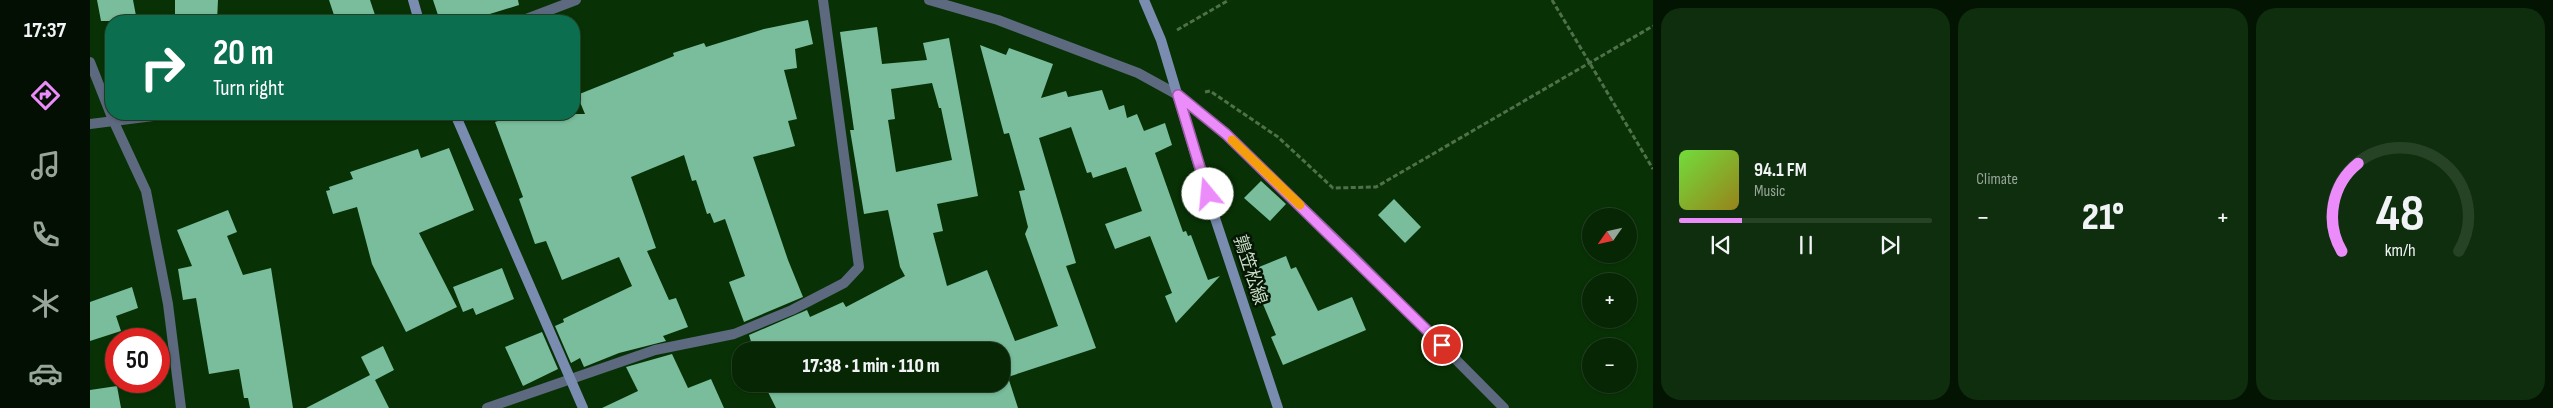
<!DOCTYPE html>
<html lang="en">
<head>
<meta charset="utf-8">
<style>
  body { margin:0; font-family:"Sofia Sans Condensed","Noto Sans JP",sans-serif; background:#0f2e0e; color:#f1f3f6; height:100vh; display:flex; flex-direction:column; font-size:19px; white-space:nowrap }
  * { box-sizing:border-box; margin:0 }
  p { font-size:16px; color:#98a59a }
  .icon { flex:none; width:28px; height:28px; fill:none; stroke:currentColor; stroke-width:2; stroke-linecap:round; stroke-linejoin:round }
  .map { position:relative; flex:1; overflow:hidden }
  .side { display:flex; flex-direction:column; gap:8px; padding:8px; background:#031502; width:900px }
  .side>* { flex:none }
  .banner { position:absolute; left:15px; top:15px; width:475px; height:105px; border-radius:20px; box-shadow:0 1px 4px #0004,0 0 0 1px #274326; background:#0b6e4f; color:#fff; overflow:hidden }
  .needle { width:32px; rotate:236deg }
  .tools { position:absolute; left:1492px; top:208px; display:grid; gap:10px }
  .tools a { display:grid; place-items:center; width:55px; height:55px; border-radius:50%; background:#062604; box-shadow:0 1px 4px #0004,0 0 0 1px #274326; font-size:25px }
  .speed { position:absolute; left:15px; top:328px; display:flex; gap:10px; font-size:25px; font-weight:700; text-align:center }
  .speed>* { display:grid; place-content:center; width:65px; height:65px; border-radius:50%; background:#062604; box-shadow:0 1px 4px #0004,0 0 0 1px #274326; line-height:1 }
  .speed .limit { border:8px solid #d22; background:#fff; color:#111 }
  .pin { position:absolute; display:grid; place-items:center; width:42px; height:42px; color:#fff; margin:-21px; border:2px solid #fff; border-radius:50%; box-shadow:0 1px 5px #0007 }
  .me { position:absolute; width:55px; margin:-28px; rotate:343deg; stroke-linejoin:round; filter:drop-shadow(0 0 4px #0008) }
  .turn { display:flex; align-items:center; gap:18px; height:105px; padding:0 25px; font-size:22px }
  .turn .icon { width:65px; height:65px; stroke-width:2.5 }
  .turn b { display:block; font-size:35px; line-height:42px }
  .big { font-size:38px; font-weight:800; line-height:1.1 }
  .side .widget { flex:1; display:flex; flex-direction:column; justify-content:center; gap:8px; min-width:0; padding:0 18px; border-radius:20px; background:#0f2e0e }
  .side .dial { align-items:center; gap:0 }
  .dial svg { height:130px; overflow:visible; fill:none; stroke:#274326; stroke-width:7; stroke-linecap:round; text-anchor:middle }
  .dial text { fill:#f1f3f6; stroke:none }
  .song { display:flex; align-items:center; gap:15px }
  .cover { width:60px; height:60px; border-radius:8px; background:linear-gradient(135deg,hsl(100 70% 55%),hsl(50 70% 35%)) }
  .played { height:5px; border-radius:2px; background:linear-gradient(90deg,#ec8cfb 25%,#274326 25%) }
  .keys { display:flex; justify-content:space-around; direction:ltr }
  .heat { display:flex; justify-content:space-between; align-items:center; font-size:28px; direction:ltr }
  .side .tiles { flex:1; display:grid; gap:8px; grid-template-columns:repeat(3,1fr) }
  .trip { position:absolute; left:642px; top:342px; width:278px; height:50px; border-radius:20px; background:#062604; box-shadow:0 1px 4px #0004,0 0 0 1px #274326; font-weight:800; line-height:50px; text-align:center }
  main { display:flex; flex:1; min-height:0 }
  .dock { display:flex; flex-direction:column; width:90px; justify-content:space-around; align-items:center; background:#020f02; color:#98a59a }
  .dock .icon { width:35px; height:35px }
  .dock .active { color:#ec8cfb }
  .dock b { font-size:22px; color:#f1f3f6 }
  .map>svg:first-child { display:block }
  .building { fill:#79bd9c; fill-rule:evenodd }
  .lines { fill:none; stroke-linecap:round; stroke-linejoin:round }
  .path { stroke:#4e704b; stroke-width:3; stroke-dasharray:5 2.5; stroke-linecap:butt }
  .street { stroke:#5d697f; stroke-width:10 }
  .secondary { stroke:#7a8db1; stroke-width:10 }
  .route-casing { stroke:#995ba3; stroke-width:12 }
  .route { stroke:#ec8cfb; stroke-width:9 }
  .slow { stroke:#f59e0b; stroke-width:9 }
  .labels { text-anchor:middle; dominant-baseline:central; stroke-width:5; stroke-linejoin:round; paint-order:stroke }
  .street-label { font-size:18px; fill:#c6dcc3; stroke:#061605 }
</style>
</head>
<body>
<main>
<nav class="dock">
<b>17:37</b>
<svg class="icon active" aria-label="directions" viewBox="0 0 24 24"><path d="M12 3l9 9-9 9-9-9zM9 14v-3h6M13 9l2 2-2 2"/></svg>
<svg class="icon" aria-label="music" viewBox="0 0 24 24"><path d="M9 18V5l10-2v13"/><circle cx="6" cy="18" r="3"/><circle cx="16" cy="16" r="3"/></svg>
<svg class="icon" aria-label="phone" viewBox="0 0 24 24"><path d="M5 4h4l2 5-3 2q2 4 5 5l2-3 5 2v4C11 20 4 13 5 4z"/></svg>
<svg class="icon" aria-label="climate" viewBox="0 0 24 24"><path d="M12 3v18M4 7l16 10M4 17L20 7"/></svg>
<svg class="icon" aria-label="car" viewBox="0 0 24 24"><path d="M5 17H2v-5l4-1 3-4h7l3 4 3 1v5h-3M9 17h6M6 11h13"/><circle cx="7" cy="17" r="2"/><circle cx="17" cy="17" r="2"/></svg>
</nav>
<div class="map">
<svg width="1563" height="408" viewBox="0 0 1563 408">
  <rect width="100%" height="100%" fill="#083205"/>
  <!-- building -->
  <path class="building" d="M 7,0 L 43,0 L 47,21 L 11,21 Z
    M 85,0 L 128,0 L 127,21 L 85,21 Z
    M 239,0 L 280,0 L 287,21 L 246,21 Z
    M 343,0 L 428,0 L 429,5 L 377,21 L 350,21 Z
    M 718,20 L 723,44 L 705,49 L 707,68 L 694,70 L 707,119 L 698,121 L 705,146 L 663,157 L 698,260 L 713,297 L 654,322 L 639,282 L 655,276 L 635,219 L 624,223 L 620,213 L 617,214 L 608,186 L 606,180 L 602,181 L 594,155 L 541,177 L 566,248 L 557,251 L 579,300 L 586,298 L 598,327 L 573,336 L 576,341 L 529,353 L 494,367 L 490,358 L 481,363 L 465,326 L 474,322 L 473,319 L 542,286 L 529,257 L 472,280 L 456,241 L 445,244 L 429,199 L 433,197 L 405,122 L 428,114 L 495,114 L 487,95 L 584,56 L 583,53 L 614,43 L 616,47 L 674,29 Z
    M 787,27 L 792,64 L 837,60 L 833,43 L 859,38 L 888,196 L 847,204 L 853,231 L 843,233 L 857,286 L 897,270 L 925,341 L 968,326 L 935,234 L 938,227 L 929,191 L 935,190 L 919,133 L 914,134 L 890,45 L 916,55 L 919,48 L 963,64 L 951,98 L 976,91 L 978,97 L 1012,90 L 1019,110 L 1034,105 L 1037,118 L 1047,114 L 1054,131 L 1075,123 L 1082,145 L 1065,153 L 1093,232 L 1096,231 L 1098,236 L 1101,235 L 1118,280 L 1130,276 L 1086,323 L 1075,296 L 1082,293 L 1060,236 L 1025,249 L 1015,224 L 1052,211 L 1036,167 L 1003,178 L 1001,172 L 997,173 L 981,127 L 949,138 L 986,263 L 976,266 L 1006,348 L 918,377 L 928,408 L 686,408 L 674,384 L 911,384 L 911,351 L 665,351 L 662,345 L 659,335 L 717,310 L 720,317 L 753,302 L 756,307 L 815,276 L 810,267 L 798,210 L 774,214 L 760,130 L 764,130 L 750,32 ZM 842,83 L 849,108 L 851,108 L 862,160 L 806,172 L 798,120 L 805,119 L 801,89 Z
    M 359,148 L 384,210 L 329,233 L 367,307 L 316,332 L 282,264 L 267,207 L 243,214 L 236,191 L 240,190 L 239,187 L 263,179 L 260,172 L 328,149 L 331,158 Z
    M 1171,181 L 1196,204 L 1180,221 L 1154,198 Z
    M 1304,199 L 1331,227 L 1315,243 L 1288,215 Z
    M 138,210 L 147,232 L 137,236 L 153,275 L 181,268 L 203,408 L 160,408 L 158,398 L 154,398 L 149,369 L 119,374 L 106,298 L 93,300 L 88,269 L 102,266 L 87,230 Z
    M 1196,256 L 1201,269 L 1206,267 L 1228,311 L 1262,297 L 1276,330 L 1193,365 L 1181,337 L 1186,335 L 1159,271 Z
    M 412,268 L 424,299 L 386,315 L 383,308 L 373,312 L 363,287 Z
    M 42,287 L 48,308 L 26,316 L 31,331 L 0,341 L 0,302 Z
    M 452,332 L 468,369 L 433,386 L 415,347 Z
    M 293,346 L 304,370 L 285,380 L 299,408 L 216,408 L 280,375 L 271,357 Z
    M 582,354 L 598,388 L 621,379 L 634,408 L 512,408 L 548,391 L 536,367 Z
    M 27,386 L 31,408 L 0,408 L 0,390 Z"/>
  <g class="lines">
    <!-- path -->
    <path class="path" d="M 1462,0 L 1563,169
      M 1087,30 L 1139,0
      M 1115,92 L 1120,91 L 1188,137 L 1243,188 L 1286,187 L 1563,26"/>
    <!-- street -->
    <path class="street" d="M 839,0 L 908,20 L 1048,73 L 1088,95 L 1136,134 L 1259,252 L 1414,408
      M 431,21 L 486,0
      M 0,62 L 23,120 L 56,191 L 78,304 L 91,408
      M 0,124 L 79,114
      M 397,408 L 565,350 L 644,334 L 702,310 L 754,283 L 769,267 L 733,0"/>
    <!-- secondary -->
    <path class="secondary" d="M 323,0 L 329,21
      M 1054,0 L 1071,40 L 1117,194 L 1188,408
      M 365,114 L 493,408"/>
  </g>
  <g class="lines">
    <defs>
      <path id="route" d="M 1118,194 L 1088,95 L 1136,134 L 1352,345"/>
    </defs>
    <!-- route casing -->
    <use href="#route" class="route-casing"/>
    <!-- route -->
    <use href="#route" class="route"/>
    <!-- slow -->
    <path class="slow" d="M 1142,140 L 1210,205"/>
  </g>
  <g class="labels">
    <!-- street labels -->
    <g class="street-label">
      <text transform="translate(1160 270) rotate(72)">鶉笠松線</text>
    </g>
  </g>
</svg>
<div class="tools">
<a><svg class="needle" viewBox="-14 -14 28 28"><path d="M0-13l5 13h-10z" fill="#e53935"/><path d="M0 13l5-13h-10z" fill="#98a59a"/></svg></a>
<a>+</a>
<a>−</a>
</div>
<div class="speed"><div class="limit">50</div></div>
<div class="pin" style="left:1352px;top:345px;background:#d93025"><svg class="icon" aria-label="arrive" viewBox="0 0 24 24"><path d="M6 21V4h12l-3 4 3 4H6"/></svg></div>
<svg class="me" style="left:1118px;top:194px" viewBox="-20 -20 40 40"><circle r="19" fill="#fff"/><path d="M0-13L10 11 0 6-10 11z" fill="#ec8cfb"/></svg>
<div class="trip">17:38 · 1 min · 110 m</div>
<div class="banner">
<div class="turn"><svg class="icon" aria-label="right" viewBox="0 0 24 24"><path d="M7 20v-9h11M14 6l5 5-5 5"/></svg><div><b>20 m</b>Turn right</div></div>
</div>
</div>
<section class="side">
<div class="tiles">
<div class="widget">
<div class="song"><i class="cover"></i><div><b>94.1 FM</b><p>Music</p></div></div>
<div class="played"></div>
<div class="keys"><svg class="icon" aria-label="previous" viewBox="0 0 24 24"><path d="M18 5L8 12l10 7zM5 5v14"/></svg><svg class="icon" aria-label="pause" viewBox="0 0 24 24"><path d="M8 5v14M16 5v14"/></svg><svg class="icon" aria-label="next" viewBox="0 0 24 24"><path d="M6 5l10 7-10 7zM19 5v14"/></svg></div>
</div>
<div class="widget"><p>Climate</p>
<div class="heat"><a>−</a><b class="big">21°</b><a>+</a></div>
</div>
<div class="widget dial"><svg viewBox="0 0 100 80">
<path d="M14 69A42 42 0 1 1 86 69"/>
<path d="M14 69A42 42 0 0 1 24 15" stroke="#ec8cfb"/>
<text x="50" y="56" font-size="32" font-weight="700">48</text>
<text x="50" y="72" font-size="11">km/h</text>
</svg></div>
</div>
</section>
</main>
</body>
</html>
